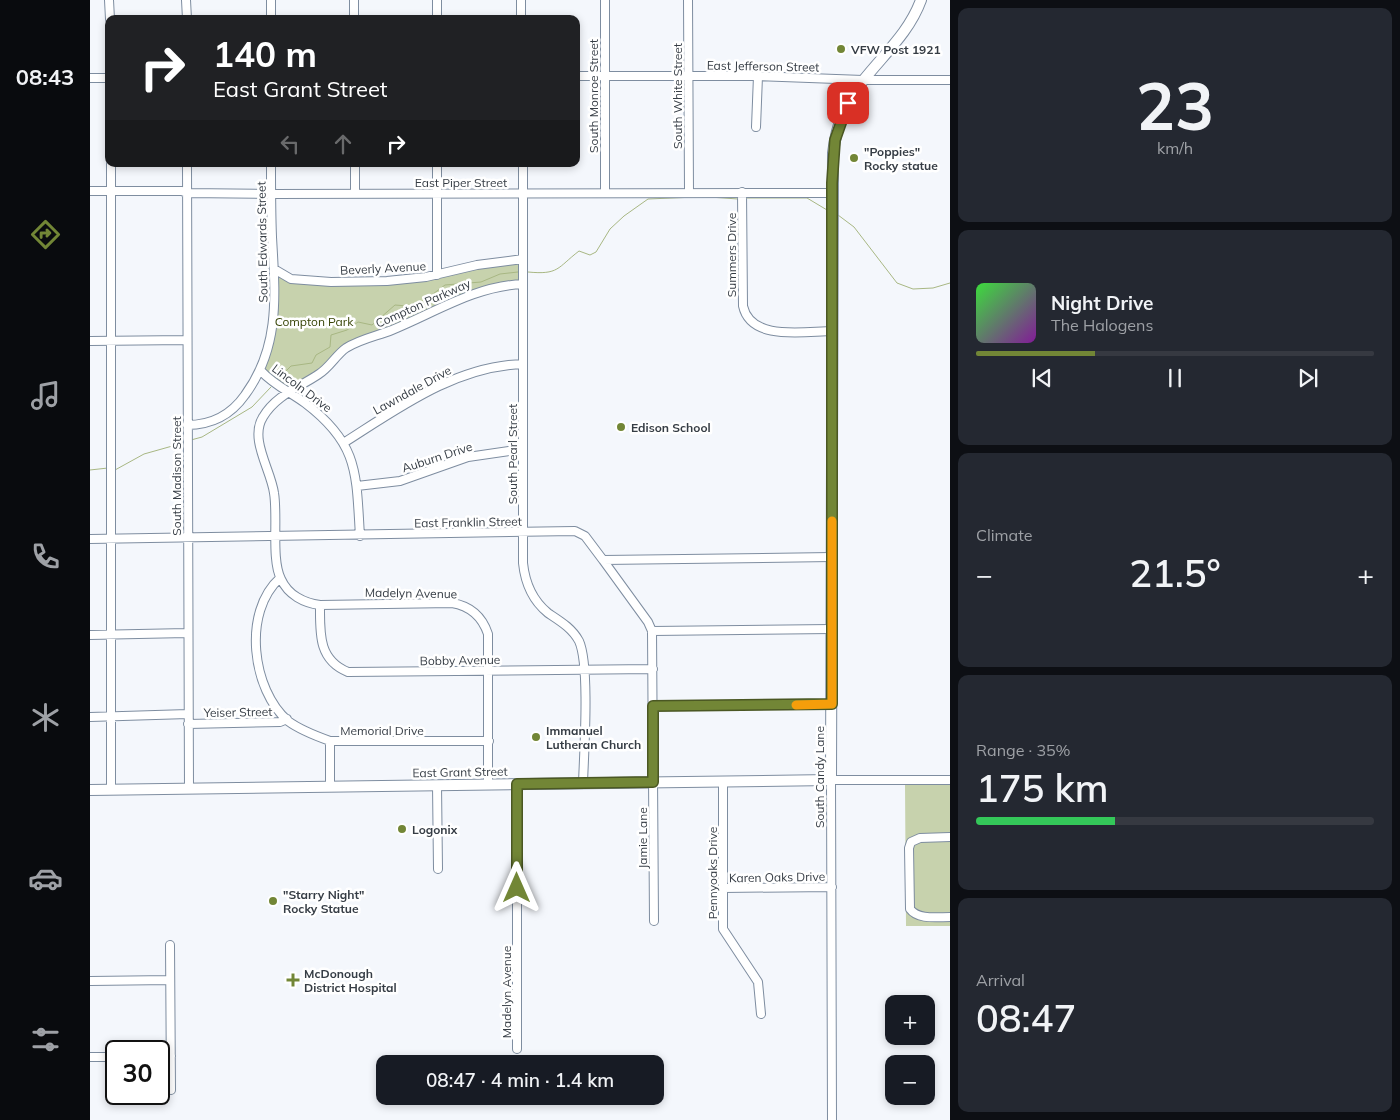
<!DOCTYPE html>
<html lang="en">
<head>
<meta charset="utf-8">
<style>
  body { margin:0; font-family:Mulish,sans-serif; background:#242831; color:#f1f3f6; height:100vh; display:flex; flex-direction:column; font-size:19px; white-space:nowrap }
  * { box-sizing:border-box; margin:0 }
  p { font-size:16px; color:#9ea1a6 }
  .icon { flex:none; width:28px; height:28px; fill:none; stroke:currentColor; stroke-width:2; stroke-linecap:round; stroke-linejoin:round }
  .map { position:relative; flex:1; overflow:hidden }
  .details { display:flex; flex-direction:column; gap:8px; padding:8px; background:#0d0f14; width:450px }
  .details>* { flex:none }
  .top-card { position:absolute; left:15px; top:15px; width:475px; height:152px; border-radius:10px; box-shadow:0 2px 8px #0003; background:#202124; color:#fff; overflow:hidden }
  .tools { position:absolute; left:795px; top:995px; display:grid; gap:10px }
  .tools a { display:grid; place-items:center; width:50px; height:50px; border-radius:10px; background:#171b24; box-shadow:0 2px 8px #0003; font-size:25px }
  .speed { position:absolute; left:15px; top:1040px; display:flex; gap:10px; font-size:25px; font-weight:700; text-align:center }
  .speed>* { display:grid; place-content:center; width:65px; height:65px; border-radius:50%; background:#171b24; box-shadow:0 2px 8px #0003; line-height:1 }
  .speed .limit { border:2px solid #111; border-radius:8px; background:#fff; color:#111 }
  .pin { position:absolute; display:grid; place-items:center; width:42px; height:42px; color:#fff; margin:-21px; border-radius:10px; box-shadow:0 2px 8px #0006 }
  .me { position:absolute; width:55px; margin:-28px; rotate:0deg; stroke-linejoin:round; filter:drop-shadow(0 0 4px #0008) }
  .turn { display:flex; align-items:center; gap:18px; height:105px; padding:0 25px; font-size:22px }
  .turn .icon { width:65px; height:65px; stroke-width:2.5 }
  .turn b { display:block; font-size:35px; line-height:42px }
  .lanes { display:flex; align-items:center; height:48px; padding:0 25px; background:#0003; justify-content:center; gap:25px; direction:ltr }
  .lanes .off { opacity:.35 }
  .big { font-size:38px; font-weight:600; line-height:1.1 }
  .details .tile { flex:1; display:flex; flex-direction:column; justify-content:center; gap:8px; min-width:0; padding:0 18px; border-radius:10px; background:#242831 }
  .details .dial { align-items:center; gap:0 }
  .dial b { font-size:65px; line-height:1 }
  .song { display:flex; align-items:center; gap:15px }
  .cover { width:60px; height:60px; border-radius:8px; background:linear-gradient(135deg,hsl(120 70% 55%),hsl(290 70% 35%)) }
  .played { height:5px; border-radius:2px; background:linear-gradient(90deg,#728636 30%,#363941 30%) }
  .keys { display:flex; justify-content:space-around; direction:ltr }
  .heat { display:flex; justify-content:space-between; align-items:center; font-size:28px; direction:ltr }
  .charge { height:8px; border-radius:4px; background:linear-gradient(90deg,#34c759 35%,#363941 0) }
  .trip { position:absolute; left:286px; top:1055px; width:288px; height:50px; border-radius:10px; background:#171b24; box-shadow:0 2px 8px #0003; font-weight:600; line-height:50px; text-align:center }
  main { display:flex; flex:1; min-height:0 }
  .menu { display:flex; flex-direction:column; width:90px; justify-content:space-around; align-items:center; background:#090b0e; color:#9ea1a6 }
  .menu .icon { width:35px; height:35px }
  .menu .active { color:#728636 }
  .menu b { font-size:22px; color:#f1f3f6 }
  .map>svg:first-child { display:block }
  .green { fill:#c7d2ad }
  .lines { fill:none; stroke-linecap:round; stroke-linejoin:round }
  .stream { stroke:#a8b783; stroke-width:1 }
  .minor-casing { stroke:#7e8da0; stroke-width:10 }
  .major-casing { stroke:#7e8da0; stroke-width:12 }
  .minor { stroke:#fff; stroke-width:8 }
  .major { stroke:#fff; stroke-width:10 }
  .route-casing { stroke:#4a5723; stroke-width:12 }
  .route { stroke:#728636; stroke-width:9 }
  .slow { stroke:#f59e0b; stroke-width:9 }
  .poi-dot { fill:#728636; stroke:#fff; stroke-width:2 }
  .labels { text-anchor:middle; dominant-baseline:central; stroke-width:5; stroke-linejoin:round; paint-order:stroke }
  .poi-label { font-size:12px; font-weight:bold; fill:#363d45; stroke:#fff; text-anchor:start }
  .street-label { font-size:12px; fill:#363d45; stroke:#fff }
  .park-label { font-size:12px; fill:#374406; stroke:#fff }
</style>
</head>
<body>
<main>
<nav class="menu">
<b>08:43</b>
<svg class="icon active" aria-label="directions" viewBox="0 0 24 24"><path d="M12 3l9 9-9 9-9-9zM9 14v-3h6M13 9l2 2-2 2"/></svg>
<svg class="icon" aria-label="music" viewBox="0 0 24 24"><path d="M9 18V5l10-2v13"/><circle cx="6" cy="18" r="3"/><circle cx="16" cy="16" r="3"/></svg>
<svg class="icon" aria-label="phone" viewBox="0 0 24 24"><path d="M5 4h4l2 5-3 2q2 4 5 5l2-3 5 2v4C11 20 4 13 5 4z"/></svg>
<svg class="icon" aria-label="climate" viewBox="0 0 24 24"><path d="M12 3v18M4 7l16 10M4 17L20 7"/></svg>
<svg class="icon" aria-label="car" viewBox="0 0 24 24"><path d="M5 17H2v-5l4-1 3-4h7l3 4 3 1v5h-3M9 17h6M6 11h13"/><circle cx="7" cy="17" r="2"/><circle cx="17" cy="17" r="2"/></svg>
<svg class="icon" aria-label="filters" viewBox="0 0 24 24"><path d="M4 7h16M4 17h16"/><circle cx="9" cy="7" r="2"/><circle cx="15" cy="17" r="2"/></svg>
</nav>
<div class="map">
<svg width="860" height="1120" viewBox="0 0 860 1120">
  <rect width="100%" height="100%" fill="#f4f7fc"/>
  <!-- green -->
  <path class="green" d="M 433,259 L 433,284 L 416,285 L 268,342 L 198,391 L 171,371 L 178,350 L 184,269 L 201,279 L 297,281 Z
    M 860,784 L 860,926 L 816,926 L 815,785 Z"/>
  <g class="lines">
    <!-- stream -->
    <path class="stream" d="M 619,197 L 648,199
      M 656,198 L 717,198 L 737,210
      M 748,215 L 764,227 L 807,283 L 823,289 L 843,288 L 860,283
      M 438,272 C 469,275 467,268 489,251 L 500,255 L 506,252 L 520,229 L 534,216 L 558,199 L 607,197
      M 187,380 L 201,366 L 222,363 L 226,355 L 240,347 L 241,335 L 257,330 L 268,322 L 282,325 L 305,305 L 317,306 L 335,300 L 355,285 L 391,282 L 410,274 L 428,272
      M 101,440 L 112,437 L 162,407 L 181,387
      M 0,470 L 18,468
      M 25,470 L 54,454 L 93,443"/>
    <defs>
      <path id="minor" d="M 19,0 L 20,19
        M 96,0 L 97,19
        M 264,0 L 264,19
        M 431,0 L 431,19
        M 598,0 L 599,191
        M 181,19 L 181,0
        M 347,19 L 347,0
        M 486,76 L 668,76 L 773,80 L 860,80
        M 0,78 L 19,78
        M 666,127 L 668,76
        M 97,164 L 99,789
        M 265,164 L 265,194
        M 347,164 L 347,275
        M 433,164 L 433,563 C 435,582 442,600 458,613 C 470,621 482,628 489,641 C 500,665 494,753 493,783
        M 0,191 L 92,191 L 97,193 L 181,194 L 742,193
        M 515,192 L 515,0
        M 652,192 L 653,306 C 661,342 715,331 743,331
        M 184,269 L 201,279 L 241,282 L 297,281 L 336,277 L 387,265 L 433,259
        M 0,341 L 97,340
        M 171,371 C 184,385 200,392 215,403 C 269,444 266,473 270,536
        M 97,425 C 122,425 141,415 155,395 C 191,346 185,293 182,237 C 181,212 181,188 181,164
        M 255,442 C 310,407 366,366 433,364
        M 267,486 L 310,481 L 378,457 L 433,449
        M 0,539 L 485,531 L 495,536 L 513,560 L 742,557
        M 513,560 L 558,622 L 562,631 L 564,921
        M 190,578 C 152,612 162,690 198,721 C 210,730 226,736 240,741 L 399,741
        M 230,605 C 230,633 228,660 258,672 L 563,669
        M 562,631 L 742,629
        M 0,635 L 97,633
        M 563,706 L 742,704
        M 0,717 L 98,714
        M 98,724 L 190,722 L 197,719
        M 633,782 L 633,929 L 668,982 L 671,1014
        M 398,784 L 398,634 C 392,616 380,606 362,603 L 230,605 C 214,603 198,595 191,579 C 181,560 188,517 184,493 C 181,470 159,439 173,417 C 186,395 210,387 229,374 C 240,367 246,355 256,348 C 270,339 287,336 302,330 C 346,312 385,286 433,284
        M 347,785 L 348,869
        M 240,787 L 240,741
        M 21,790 L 21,164
        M 860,837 L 830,838 L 821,842 L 819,848 L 820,909 C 828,920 847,917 860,917
        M 633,888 L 742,887
        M 80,945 L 81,1090
        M 0,981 L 80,980
        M 427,1049 L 427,784
        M 69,1056 L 81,1056
        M 0,1057 L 26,1057
        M 742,1120 L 741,780 L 860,780"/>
      <path id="major" d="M 0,790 L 741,780 L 743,153 C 746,128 755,102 772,82 C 793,55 819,33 831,0"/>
    </defs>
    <!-- minor casing -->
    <use href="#minor" class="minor-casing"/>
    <!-- major casing -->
    <use href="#major" class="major-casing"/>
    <!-- minor -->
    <use href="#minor" class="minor"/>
    <!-- major -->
    <use href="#major" class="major"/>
  </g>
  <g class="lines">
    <defs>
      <path id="route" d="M 427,888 L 427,784 L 563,782 L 563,706 L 742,704 L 742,183 L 745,140 L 758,103"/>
    </defs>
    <!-- route casing -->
    <use href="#route" class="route-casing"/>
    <!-- route -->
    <use href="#route" class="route"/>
    <!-- slow -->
    <path class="slow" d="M 706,705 L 742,704 L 742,521"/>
  </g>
  <!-- markers -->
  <g class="poi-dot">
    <circle cx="751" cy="49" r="5"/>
    <circle cx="764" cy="158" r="5"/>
    <circle cx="531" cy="427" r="5"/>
    <circle cx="446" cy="737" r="5"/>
    <circle cx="312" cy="829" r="5"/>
    <circle cx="183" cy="901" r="5"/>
    <path d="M200.5 972.5h5v5h5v5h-5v5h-5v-5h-5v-5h5z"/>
  </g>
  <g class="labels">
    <!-- poi labels -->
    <g class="poi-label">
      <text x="761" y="49">VFW Post 1921</text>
      <text x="774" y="151">"Poppies"<tspan x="774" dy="14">Rocky statue</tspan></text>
      <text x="541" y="427">Edison School</text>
      <text x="456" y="730">Immanuel<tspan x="456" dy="14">Lutheran Church</tspan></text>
      <text x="322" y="829">Logonix</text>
      <text x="193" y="894">"Starry Night"<tspan x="193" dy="14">Rocky Statue</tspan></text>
      <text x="214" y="973">McDonough<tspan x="214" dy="14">District Hospital</tspan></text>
    </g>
    <!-- street labels -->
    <g class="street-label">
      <text transform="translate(673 66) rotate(1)">East Jefferson Street</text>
      <text transform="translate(503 96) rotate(-90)">South Monroe Street</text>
      <text transform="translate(587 96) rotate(-90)">South White Street</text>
      <text x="371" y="182">East Piper Street</text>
      <text transform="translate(172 242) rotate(-91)">South Edwards Street</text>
      <text transform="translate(641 255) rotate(-90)">Summers Drive</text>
      <text transform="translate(293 268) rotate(-3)">Beverly Avenue</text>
      <text transform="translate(333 303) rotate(-24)">Compton Parkway</text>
      <text transform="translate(212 388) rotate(37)">Lincoln Drive</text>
      <text transform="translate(322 390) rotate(-29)">Lawndale Drive</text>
      <text transform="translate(422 454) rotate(-90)">South Pearl Street</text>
      <text transform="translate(347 457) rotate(-18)">Auburn Drive</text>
      <text transform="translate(86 476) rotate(-90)">South Madison Street</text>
      <text transform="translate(378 522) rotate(-1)">East Franklin Street</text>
      <text transform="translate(321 593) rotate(1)">Madelyn Avenue</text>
      <text transform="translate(370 660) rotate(-1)">Bobby Avenue</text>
      <text transform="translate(148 712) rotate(-1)">Yeiser Street</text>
      <text x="292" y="730">Memorial Drive</text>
      <text transform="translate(370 772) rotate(-1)">East Grant Street</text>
      <text transform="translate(729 777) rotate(-90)">South Candy Lane</text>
      <text transform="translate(552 838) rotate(-90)">Jamie Lane</text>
      <text transform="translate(622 873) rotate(-90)">Pennyoaks Drive</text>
      <text transform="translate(687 877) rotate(-1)">Karen Oaks Drive</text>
      <text transform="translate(416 992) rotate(-90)">Madelyn Avenue</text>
    </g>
    <!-- park labels -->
    <g class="park-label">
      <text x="224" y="321">Compton Park</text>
    </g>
  </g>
</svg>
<div class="tools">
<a>+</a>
<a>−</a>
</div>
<div class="speed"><div class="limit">30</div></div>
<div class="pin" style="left:758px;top:103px;background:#d93025"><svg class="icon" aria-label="arrive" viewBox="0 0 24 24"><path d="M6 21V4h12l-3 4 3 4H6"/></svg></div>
<svg class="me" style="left:427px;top:888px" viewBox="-20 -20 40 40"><path d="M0-17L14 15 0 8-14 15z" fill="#728636" stroke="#fff" stroke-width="4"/></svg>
<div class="trip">08:47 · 4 min · 1.4 km</div>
<div class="top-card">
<div class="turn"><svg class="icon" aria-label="right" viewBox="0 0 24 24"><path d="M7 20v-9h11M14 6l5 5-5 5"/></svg><div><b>140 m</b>East Grant Street</div></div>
<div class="lanes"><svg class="icon off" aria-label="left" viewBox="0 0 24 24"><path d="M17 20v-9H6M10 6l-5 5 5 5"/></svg><svg class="icon off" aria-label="ahead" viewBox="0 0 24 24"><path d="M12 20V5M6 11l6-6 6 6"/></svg><svg class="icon" aria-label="right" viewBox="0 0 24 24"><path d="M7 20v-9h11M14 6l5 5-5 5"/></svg></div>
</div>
</div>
<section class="details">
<div class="tile dial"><b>23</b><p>km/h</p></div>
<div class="tile">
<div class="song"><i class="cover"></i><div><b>Night Drive</b><p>The Halogens</p></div></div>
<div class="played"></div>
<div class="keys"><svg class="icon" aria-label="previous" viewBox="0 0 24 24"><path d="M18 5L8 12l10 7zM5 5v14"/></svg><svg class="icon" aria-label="pause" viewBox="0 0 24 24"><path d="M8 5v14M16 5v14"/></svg><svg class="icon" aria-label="next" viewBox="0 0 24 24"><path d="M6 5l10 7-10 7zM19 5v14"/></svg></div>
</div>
<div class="tile"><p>Climate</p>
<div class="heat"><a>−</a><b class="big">21.5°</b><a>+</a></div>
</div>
<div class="tile"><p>Range · 35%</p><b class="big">175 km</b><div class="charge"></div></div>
<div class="tile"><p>Arrival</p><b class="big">08:47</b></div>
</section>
</main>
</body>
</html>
